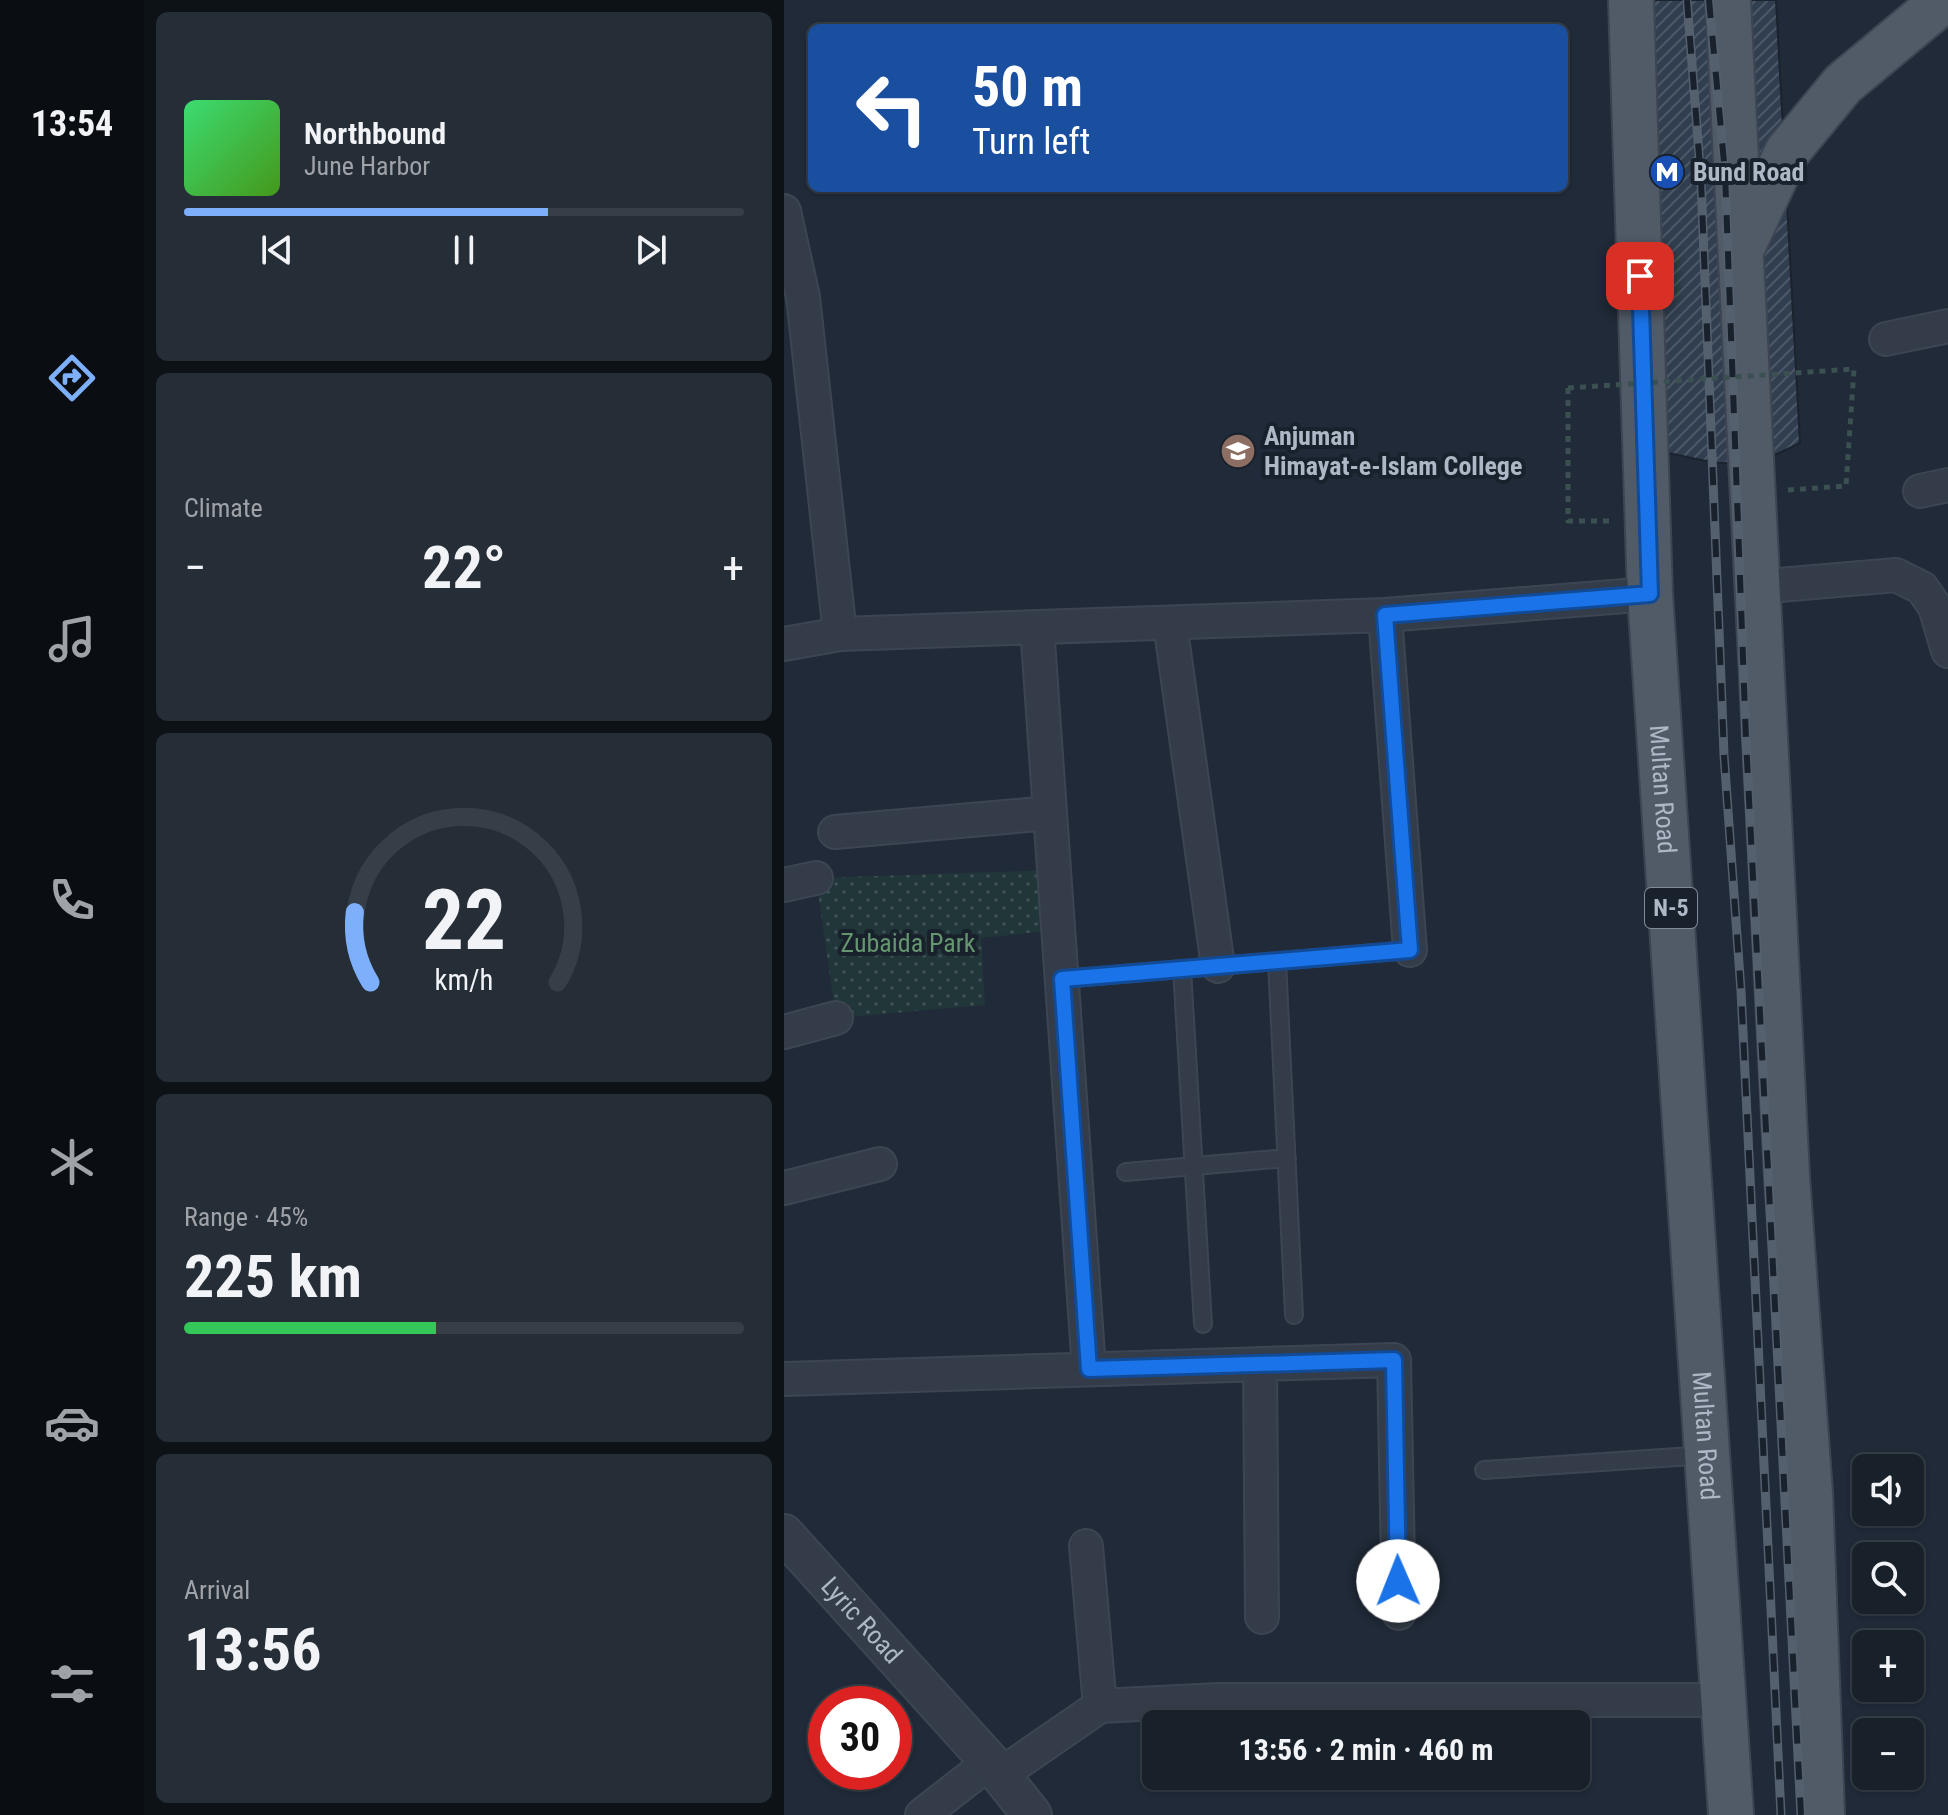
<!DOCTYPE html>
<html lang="en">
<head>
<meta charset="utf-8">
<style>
  body { margin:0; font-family:"Roboto Condensed",sans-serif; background:#252d36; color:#f1f3f6; height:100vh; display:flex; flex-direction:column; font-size:30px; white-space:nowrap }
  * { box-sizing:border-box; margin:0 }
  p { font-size:26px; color:#9fa3a8 }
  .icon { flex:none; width:44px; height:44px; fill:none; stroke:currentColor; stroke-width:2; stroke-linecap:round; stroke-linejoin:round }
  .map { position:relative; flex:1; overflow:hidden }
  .drawer { display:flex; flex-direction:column; gap:12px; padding:12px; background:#0d1217; width:640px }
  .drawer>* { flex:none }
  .banner { position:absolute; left:24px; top:24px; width:760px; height:168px; border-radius:12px; box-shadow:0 2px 6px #0004,0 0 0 2px #363e47; background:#1a4fa0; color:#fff; overflow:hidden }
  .controls { position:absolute; left:1068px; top:1454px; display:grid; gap:16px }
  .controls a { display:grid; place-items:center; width:72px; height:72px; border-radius:12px; background:#18202a; box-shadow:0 2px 6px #0004,0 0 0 2px #363e47; font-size:40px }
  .speed { position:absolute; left:24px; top:1686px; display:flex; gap:16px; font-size:40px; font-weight:700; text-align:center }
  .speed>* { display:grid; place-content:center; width:104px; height:104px; border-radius:50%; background:#18202a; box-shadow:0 2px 6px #0004,0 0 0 2px #363e47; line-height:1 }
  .speed .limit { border:12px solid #d22; background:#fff; color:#111 }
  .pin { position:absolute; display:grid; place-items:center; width:68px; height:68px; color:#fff; margin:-34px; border-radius:16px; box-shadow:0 4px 12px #0006 }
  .me { position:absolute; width:88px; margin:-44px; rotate:359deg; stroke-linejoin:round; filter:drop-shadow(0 0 6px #0008) }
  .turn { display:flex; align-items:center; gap:28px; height:168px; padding:0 32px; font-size:36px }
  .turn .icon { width:104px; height:104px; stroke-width:2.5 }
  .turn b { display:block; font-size:56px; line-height:68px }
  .big { font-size:60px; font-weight:700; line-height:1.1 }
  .drawer .widget { flex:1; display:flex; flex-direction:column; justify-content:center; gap:12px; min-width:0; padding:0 28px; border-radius:12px; background:#252d36 }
  .drawer .dial { align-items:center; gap:0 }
  .dial svg { height:208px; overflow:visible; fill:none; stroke:#363e47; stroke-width:7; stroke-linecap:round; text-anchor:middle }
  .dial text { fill:#f1f3f6; stroke:none }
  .song { display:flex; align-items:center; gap:24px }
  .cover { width:96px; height:96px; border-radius:12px; background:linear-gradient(135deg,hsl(140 70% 55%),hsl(100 70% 35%)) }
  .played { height:8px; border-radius:4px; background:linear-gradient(90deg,#7daffa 65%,#363e47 65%) }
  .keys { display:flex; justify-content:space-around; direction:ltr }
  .heat { display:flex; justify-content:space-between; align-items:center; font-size:44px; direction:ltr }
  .charge { height:12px; border-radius:6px; background:linear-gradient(90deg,#34c759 45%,#363e47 0) }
  .trip { position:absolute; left:358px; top:1710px; width:448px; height:80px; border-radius:12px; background:#18202a; box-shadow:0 2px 6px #0004,0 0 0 2px #363e47; font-weight:700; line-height:80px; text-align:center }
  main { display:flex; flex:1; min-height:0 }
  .menu { display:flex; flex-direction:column; width:144px; justify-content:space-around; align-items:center; background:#0a0d11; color:#9fa3a8 }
  .menu .icon { width:56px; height:56px }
  .menu .on { color:#7daffa }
  .menu b { font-size:36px; color:#f1f3f6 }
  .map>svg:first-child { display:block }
  .park { fill:url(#park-dots) }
  .building { fill:url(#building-hatch); stroke:#1b232e; stroke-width:2 }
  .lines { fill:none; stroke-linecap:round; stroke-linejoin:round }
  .service-casing { stroke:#3d4552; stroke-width:20 }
  .minor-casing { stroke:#3d4552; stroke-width:36 }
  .tertiary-casing { stroke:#3d4552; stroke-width:42 }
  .primary-casing { stroke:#3d4552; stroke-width:48 }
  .path { stroke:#3a5051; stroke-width:5; stroke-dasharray:6 6; stroke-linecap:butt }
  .service { stroke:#333c48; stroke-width:16 }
  .minor { stroke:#333c48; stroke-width:32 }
  .tertiary { stroke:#333c48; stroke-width:38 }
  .primary { stroke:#515b68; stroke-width:44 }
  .rail-casing { stroke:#55606f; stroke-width:9 }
  .rail { stroke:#19212c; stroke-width:6; stroke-dasharray:18; stroke-linecap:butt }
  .path-bridge { stroke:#3a5051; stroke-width:5; stroke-dasharray:6 6; stroke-linecap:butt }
  .route-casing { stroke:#114b97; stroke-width:20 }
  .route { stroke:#1a73e8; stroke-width:14 }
  .labels { text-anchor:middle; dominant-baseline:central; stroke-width:8; stroke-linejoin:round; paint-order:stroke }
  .shield { fill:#19212c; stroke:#818a97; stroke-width:2 }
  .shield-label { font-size:24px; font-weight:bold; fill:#adb7c5 }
  .poi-label { font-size:26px; font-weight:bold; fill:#adb7c5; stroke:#19212c; text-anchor:start }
  .street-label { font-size:26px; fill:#adb7c5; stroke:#19212c }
  .park-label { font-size:26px; fill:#65966f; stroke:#19212c }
</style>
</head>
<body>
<main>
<nav class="menu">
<b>13:54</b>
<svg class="icon on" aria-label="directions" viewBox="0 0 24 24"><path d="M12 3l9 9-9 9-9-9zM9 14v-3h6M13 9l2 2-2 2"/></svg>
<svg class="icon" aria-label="music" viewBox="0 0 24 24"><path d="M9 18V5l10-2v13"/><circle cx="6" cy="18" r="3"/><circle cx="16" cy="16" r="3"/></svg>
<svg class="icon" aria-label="phone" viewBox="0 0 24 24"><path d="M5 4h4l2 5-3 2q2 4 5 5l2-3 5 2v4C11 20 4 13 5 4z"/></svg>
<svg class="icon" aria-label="climate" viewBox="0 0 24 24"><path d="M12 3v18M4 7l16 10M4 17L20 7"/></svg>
<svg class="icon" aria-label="car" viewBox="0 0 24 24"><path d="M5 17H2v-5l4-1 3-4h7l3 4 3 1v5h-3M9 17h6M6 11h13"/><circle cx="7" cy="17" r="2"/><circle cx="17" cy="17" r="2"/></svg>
<svg class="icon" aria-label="filters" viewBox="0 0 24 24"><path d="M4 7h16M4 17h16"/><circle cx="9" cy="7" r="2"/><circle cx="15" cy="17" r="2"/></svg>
</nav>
<section class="drawer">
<div class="widget">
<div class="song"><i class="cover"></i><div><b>Northbound</b><p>June Harbor</p></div></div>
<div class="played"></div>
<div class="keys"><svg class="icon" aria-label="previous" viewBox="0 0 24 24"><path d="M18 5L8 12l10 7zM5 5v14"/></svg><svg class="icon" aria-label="pause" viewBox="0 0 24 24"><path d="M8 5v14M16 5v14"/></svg><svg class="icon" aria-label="next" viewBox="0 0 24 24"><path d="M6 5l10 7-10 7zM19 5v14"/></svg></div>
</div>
<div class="widget"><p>Climate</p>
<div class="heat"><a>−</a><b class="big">22°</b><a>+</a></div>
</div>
<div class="widget dial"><svg viewBox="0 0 100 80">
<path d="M14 69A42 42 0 1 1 86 69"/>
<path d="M14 69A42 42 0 0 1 8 42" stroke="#7daffa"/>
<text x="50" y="56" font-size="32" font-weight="700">22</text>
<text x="50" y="72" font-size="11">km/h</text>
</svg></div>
<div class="widget"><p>Range · 45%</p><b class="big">225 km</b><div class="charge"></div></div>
<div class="widget"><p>Arrival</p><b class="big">13:56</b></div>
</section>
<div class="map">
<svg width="1164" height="1815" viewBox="0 0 1164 1815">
  <defs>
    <pattern id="park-dots" width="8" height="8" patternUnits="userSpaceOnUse" patternTransform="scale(2)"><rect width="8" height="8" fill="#213639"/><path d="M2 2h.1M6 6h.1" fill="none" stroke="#3f5154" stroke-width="1.8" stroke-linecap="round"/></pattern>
    <pattern id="building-hatch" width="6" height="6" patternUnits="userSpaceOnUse" patternTransform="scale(2)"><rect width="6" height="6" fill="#313e4f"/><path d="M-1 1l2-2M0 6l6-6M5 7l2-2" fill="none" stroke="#4c5867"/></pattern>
  </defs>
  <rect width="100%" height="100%" fill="#202a38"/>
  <!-- park -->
  <path class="park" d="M 270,870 L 274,930 L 197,938 L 201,1005 L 52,1018 L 32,878 Z"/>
  <!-- building -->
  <path class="building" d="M 847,0 L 992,0 L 1016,443 L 993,454 L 955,463 L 931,463 L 875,451 Z"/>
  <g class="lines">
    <defs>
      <path id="service" d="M 493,961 L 510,1315
        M 398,969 L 419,1324
        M 278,979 L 626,950
        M 342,1172 L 503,1158
        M 700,1470 L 923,1455"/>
      <path id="minor" d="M 0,211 L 19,297 L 56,634
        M 1102,339 L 1164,326
        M 1136,491 L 1164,485
        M 972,587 L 1112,575 L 1138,588 L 1151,607 L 1164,651
        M 601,615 L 626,950
        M 386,623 L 434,966
        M 253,627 L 305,1369
        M 0,644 L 56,634 L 601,615 L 866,594
        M 51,832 L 266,813
        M 0,885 L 32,878
        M 0,1032 L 52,1018
        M 0,1188 L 96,1164
        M 476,1364 L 478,1617
        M 0,1379 L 610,1360 L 615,1613
        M 302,1546 L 316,1706
        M 216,1775 L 316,1706 L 434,1700 L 939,1700
        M 138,1815 L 206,1762"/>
      <g id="tertiary">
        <path id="s1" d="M 0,1534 L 206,1762 L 248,1815"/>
      </g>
      <g id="primary">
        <path id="s2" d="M 847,0 L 866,594 L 947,1815"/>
        <path d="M 944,0 L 1003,1177 L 1026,1493 L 1038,1815"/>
        <path d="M 960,244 L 1003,152 L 1059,84 L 1160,0"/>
      </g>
    </defs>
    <!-- service casing -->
    <use href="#service" class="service-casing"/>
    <!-- minor casing -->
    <use href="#minor" class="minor-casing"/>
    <!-- tertiary casing -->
    <use href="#tertiary" class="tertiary-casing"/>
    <!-- primary casing -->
    <use href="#primary" class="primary-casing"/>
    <!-- path -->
    <path class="path" d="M 784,388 L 784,521 L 826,521
      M 1004,490 L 1062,486 L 1070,369"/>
    <!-- service -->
    <use href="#service" class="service"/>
    <!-- minor -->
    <use href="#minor" class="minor"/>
    <!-- tertiary -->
    <use href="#tertiary" class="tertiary"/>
    <!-- primary -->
    <use href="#primary" class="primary"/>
    <defs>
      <path id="rail" d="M 903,0 L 917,180 L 940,755 L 957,991 L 997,1815
        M 925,0 L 941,173 L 962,740 L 1017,1815"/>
    </defs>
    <!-- rail casing -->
    <use href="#rail" class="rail-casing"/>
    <!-- rail -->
    <use href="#rail" class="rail"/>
    <!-- path-bridge -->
    <path class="path-bridge" d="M 784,388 L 1070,369"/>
  </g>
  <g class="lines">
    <defs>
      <path id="route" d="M 614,1581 L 610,1360 L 305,1369 L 278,979 L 626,950 L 601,615 L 866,594 L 856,276"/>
    </defs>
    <!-- route casing -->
    <use href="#route" class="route-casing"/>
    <!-- route -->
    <use href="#route" class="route"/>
  </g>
  <!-- icons -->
  <defs>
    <symbol id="metro-disc" viewBox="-11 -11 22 22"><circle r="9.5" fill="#1a4fb4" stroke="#19212c"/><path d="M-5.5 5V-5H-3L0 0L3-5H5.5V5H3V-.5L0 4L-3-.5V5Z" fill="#fff"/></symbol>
    <symbol id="school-disc" viewBox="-11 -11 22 22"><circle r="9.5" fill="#8d6e63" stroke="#19212c"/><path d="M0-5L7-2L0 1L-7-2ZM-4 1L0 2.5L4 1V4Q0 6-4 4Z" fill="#fff"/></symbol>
  </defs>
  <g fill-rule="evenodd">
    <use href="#metro-disc" x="863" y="152" width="40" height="40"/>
    <use href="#school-disc" x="434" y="431" width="40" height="40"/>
  </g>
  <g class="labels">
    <!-- shield labels -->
    <rect class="shield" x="861" y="888" width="52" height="40" rx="6"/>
    <g class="shield-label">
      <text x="887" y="908">N-5</text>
    </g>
    <!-- poi labels -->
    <g class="poi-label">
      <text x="909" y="172">Bund Road</text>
      <text x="480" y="436">Anjuman<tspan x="480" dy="30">Himayat-e-Islam College</tspan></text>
    </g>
    <!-- street labels -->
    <g class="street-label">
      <text stroke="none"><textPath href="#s2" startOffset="790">Multan Road</textPath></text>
      <text stroke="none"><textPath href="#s2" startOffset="1438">Multan Road</textPath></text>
      <text stroke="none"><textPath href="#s1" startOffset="116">Lyric Road</textPath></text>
    </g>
    <!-- park labels -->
    <g class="park-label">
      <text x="124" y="943">Zubaida Park</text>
    </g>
  </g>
</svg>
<div class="controls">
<a><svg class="icon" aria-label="sound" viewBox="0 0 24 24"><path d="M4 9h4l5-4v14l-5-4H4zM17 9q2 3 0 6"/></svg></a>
<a><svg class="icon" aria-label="search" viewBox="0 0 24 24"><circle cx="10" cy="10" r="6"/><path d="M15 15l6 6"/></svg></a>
<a>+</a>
<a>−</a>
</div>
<div class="speed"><div class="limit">30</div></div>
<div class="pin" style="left:856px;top:276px;background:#d93025"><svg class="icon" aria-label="arrive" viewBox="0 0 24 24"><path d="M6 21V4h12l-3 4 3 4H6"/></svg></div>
<svg class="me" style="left:614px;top:1581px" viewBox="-20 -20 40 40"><circle r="19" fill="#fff"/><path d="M0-13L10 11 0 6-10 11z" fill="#1a73e8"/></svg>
<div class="trip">13:56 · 2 min · 460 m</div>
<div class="banner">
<div class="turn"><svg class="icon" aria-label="left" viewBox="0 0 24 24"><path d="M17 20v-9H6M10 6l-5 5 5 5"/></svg><div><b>50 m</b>Turn left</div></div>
</div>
</div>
</main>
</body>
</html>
